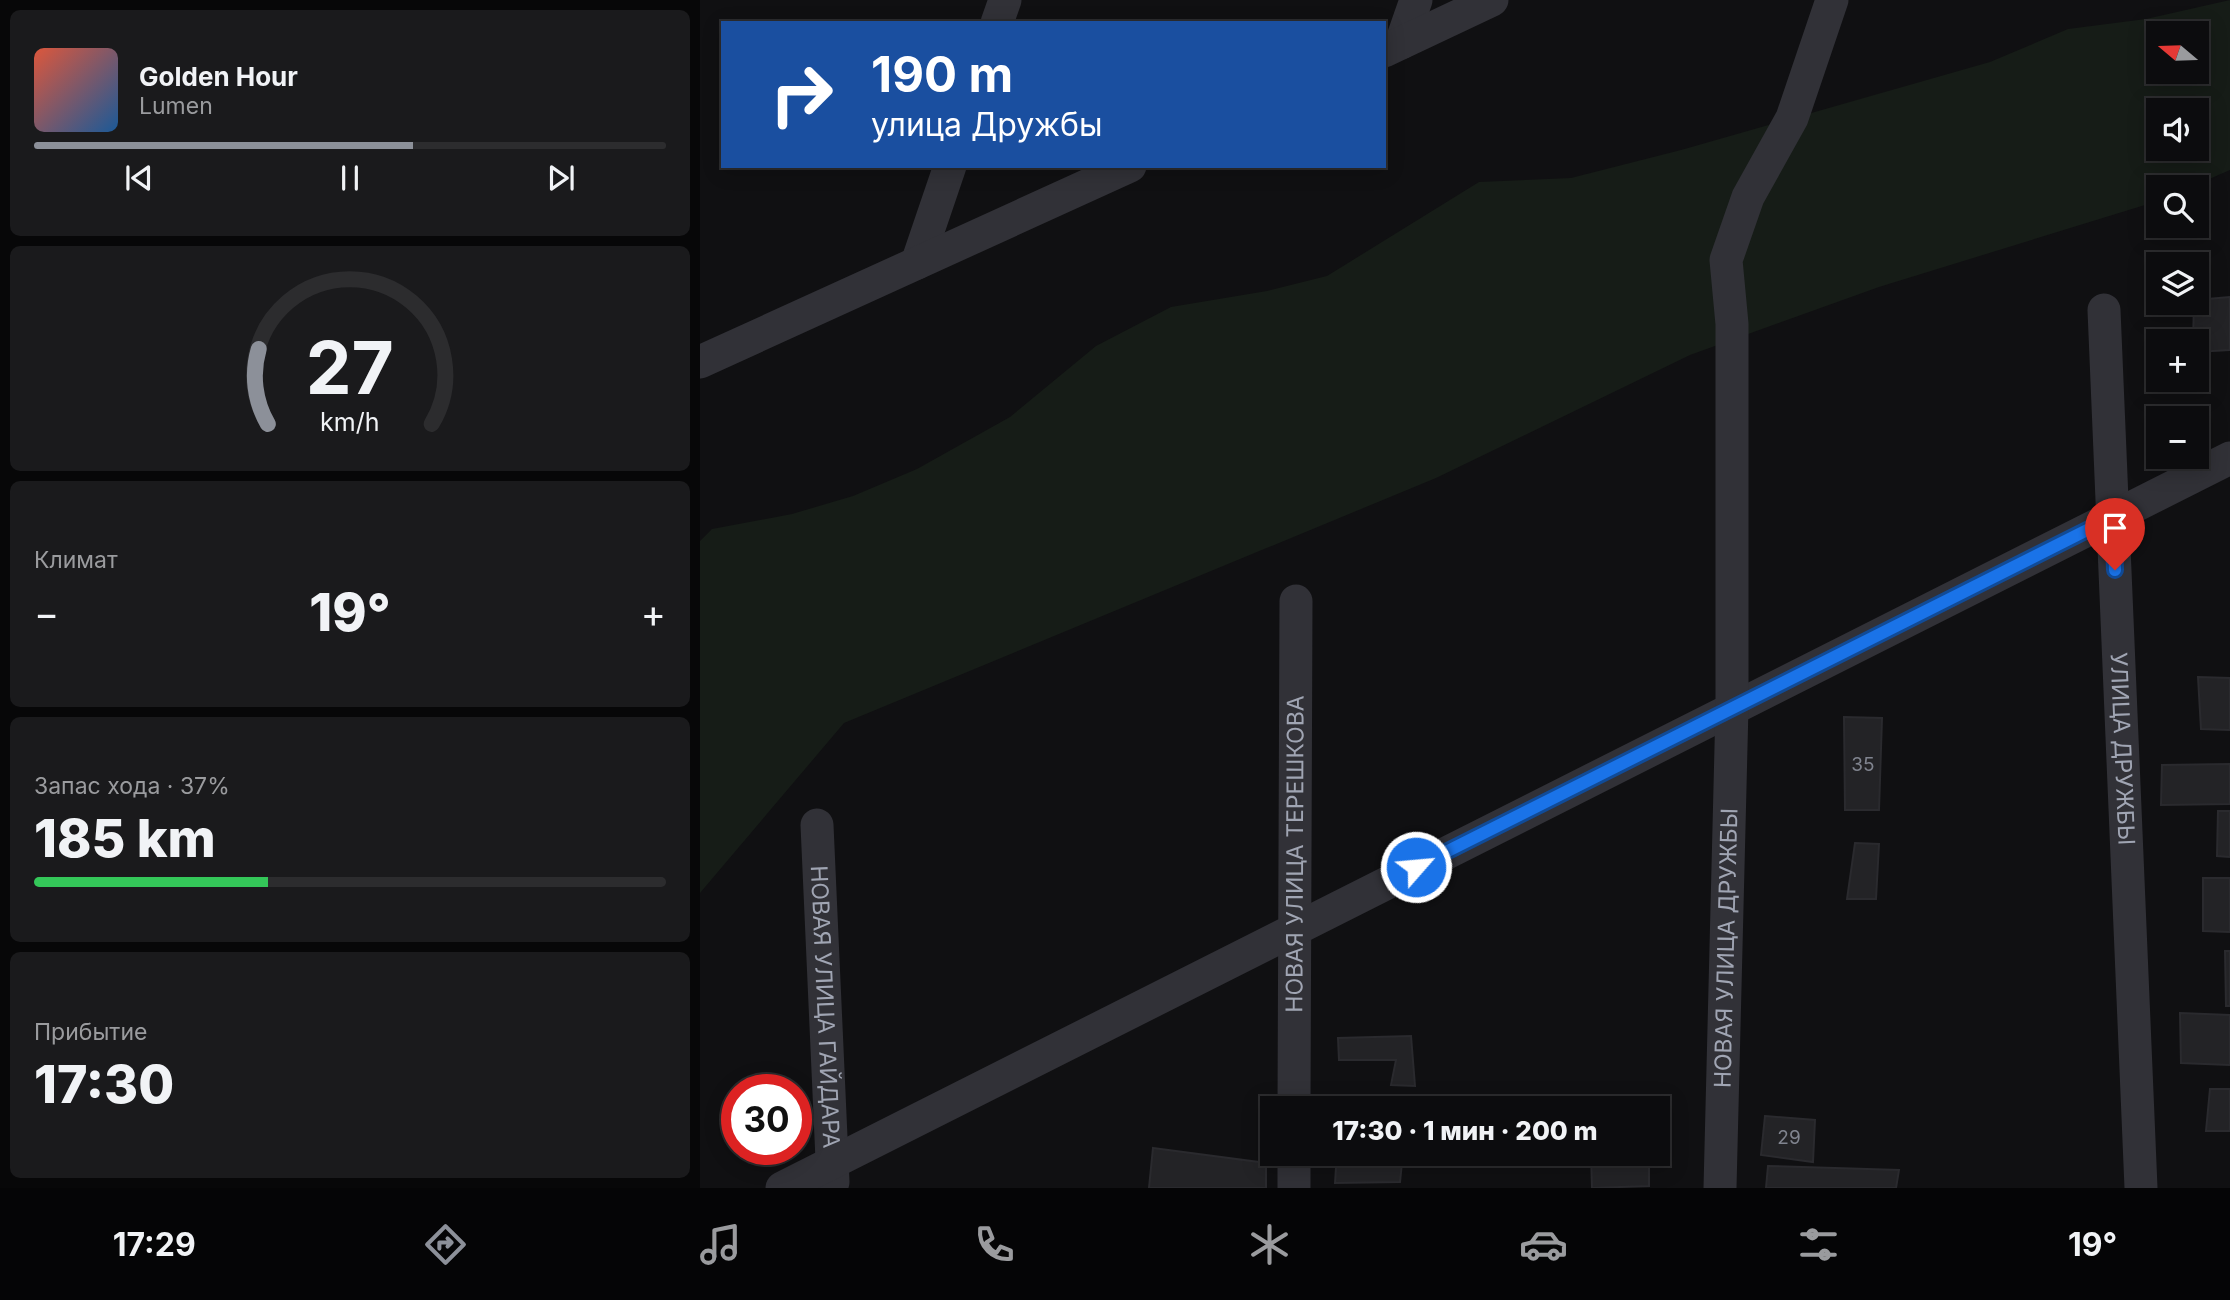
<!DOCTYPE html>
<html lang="ru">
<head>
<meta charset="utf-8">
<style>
  body { margin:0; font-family:Inter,sans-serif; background:#1a1a1c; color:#f1f3f6; height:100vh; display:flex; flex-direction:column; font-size:26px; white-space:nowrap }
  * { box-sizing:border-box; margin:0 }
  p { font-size:23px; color:#9a9b9e }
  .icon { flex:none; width:38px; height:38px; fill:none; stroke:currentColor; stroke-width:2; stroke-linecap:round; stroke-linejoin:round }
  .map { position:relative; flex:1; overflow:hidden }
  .drawer { display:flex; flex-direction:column; gap:10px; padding:10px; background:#070708; width:700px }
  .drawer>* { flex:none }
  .hud { position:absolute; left:21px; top:21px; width:665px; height:147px; border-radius:0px; box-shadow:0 4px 18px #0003,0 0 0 2px #2c2c2e; background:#1a4fa0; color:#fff; overflow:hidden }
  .needle { width:46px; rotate:289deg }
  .fabs { position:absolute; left:1446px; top:21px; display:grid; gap:14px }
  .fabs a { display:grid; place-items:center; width:63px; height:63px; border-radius:0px; background:#0c0c0e; box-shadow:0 4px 18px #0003,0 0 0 2px #2c2c2e; font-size:35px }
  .speed { position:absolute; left:21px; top:1074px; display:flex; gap:14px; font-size:35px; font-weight:700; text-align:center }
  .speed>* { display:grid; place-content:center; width:91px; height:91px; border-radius:50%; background:#0c0c0e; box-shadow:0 4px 18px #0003,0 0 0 2px #2c2c2e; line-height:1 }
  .speed .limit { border:10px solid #d22; background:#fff; color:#111 }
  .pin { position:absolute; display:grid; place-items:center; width:60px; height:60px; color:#fff; margin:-72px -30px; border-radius:50% 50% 50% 0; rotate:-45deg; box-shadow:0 0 7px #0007 }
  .pin .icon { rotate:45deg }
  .me { position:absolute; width:77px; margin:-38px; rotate:63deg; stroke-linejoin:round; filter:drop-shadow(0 0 5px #0008) }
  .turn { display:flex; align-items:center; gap:24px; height:147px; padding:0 35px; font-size:32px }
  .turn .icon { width:91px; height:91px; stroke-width:2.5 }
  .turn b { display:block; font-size:49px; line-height:60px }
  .big { font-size:52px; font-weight:800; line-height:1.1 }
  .drawer .card { flex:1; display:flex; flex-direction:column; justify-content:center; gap:10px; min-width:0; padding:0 24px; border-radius:10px; background:#1a1a1c }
  .drawer .dial { align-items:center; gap:0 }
  .dial svg { height:182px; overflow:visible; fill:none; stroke:#2c2c2e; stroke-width:7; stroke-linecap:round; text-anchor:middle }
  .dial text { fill:#f1f3f6; stroke:none }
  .song { display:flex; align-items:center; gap:21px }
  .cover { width:84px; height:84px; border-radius:10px; background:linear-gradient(135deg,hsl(10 70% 55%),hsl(210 70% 35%)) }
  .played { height:7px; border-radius:4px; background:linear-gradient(90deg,#8c9099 60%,#2c2c2e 60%) }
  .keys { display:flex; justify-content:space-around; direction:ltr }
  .heat { display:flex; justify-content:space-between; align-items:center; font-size:38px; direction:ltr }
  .charge { height:10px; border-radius:5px; background:linear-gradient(90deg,#34c759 37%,#2c2c2e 0) }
  .trip { position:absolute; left:560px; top:1096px; width:410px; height:70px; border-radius:0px; background:#0c0c0e; box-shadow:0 4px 18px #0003,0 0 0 2px #2c2c2e; font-weight:800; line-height:70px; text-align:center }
  .menu { display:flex; height:112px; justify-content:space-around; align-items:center; background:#050506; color:#9a9b9e }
  .menu .icon { width:49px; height:49px }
  .menu .active { color:#8c9099 }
  .menu b { font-size:32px; color:#f1f3f6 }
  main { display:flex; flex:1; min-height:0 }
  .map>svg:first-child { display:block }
  .green { fill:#161c17; fill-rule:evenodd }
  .building { fill:#232326; stroke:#2a2a2e; stroke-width:2 }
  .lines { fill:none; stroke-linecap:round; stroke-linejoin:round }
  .minor { stroke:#313137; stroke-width:33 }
  .route-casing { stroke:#114b97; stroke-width:18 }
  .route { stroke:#1a73e8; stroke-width:12 }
  .labels { text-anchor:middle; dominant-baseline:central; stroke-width:7; stroke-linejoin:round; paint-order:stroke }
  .number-label { font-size:19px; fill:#80848f }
  .street-label { font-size:23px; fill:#a0a5b3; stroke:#0b0b0d }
</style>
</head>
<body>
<main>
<section class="drawer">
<div class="card">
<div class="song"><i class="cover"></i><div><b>Golden Hour</b><p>Lumen</p></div></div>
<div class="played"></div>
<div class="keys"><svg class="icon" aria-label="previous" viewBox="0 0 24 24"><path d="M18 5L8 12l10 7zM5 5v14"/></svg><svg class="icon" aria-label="pause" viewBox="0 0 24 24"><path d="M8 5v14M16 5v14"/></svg><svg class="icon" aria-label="next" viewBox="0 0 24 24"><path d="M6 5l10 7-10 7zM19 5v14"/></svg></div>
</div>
<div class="card dial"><svg viewBox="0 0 100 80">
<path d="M14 69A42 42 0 1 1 86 69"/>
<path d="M14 69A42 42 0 0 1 10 36" stroke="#8c9099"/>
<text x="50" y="56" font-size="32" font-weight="700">27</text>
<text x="50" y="72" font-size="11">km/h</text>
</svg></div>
<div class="card"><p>Климат</p>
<div class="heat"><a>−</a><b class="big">19°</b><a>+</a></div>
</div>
<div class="card"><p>Запас хода · 37%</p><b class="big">185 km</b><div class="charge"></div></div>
<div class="card"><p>Прибытие</p><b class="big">17:30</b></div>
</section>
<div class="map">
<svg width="1530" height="1188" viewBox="0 0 1530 1188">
  <rect width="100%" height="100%" fill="#101012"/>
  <!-- green -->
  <path class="green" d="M 1530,0 L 1530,170 L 1491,187 L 1458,187 L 1458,201 L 1179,287 L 990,355 L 736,478 L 144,723 L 0,893 L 0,541 L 12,529 L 92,514 L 153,496 L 217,469 L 310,417 L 396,346 L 471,307 L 567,291 L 627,276 L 779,182 L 871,178 L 981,150 L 1290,62 L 1368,29 L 1446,19 ZM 1458,33 L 1496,33 L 1496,72 L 1458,72 ZM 1458,110 L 1496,110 L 1496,149 L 1458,149 Z"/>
  <!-- building -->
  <path class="building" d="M 1530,297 L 1530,350 L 1496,352 L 1496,341 L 1493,341 L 1494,303 L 1496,300 Z
    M 1498,677 L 1530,678 L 1530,730 L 1501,729 Z
    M 1144,717 L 1182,718 L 1179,810 L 1145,810 Z
    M 1530,764 L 1530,804 L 1461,805 L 1462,765 Z
    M 1518,811 L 1530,811 L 1530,857 L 1517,856 Z
    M 1155,843 L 1179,844 L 1176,899 L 1147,899 Z
    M 1503,878 L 1530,878 L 1530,932 L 1503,931 Z
    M 1525,951 L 1530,951 L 1530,1006 L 1526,1006 Z
    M 1480,1013 L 1530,1015 L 1530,1065 L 1481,1063 Z
    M 711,1036 L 715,1086 L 691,1085 L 696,1060 L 639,1060 L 638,1038 Z
    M 1510,1089 L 1530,1089 L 1530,1131 L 1506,1131 Z
    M 1065,1116 L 1115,1120 L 1113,1162 L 1061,1155 Z
    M 453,1148 L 566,1163 L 566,1188 L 449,1188 Z
    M 637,1153 L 703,1153 L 700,1182 L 635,1183 Z
    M 891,1153 L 949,1153 L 949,1186 L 892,1188 Z
    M 1068,1166 L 1199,1170 L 1196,1188 L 1066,1188 Z"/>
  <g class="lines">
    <!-- minor -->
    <g class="minor">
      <path d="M 297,23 L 305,0"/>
      <path d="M 701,43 L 716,0"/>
      <path d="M 684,51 L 792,0"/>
      <path d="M 217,263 L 250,166"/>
      <path id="s1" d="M 1404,310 L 1441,1188"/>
      <path d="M 0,362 L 430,166"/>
      <path id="s2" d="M 117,825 L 133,1182"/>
      <path id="s3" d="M 594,1108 L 596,601"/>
      <path d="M 82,1188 L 1530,458"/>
      <path d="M 594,1188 L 594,1153"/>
      <path id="s4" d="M 1020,1188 L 1032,707 L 1032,324 L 1026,260 L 1048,197 L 1092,118 L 1132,0"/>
    </g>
  </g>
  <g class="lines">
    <defs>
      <path id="route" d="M 716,867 L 1413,517 L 1415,570"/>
    </defs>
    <!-- route casing -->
    <use href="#route" class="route-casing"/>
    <!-- route -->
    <use href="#route" class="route"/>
  </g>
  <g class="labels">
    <!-- number labels -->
    <g class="number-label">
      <text x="1163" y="764">35</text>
      <text x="1089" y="1137">29</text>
    </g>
    <!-- street labels -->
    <g class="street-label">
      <text stroke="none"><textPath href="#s1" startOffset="439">УЛИЦА ДРУЖБЫ</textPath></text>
      <text stroke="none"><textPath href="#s3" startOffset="254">НОВАЯ УЛИЦА ТЕРЕШКОВА</textPath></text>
      <text stroke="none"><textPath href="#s4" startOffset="240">НОВАЯ УЛИЦА ДРУЖБЫ</textPath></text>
      <text stroke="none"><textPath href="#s2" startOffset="182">НОВАЯ УЛИЦА ГАЙДАРА</textPath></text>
    </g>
  </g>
</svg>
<div class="fabs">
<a><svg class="needle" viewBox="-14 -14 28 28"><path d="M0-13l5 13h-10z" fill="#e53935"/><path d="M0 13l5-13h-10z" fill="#9a9b9e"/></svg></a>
<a><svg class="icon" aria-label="sound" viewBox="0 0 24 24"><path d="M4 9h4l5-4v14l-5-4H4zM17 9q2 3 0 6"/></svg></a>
<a><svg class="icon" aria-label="search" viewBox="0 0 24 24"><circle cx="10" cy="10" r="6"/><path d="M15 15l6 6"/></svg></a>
<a><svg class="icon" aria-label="layers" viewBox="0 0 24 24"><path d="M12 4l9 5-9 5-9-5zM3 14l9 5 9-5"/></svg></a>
<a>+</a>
<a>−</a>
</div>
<div class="speed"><div class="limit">30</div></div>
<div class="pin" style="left:1415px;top:570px;background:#d93025"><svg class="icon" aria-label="arrive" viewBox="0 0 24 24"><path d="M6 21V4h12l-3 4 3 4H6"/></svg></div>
<svg class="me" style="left:716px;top:867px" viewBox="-20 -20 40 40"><circle r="17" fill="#1a73e8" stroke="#fff" stroke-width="3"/><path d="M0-11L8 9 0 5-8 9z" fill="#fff"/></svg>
<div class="trip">17:30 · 1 мин · 200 m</div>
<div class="hud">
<div class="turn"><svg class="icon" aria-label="right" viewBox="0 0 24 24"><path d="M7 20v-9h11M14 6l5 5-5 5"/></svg><div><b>190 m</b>улица Дружбы</div></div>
</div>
</div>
</main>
<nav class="menu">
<b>17:29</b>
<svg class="icon active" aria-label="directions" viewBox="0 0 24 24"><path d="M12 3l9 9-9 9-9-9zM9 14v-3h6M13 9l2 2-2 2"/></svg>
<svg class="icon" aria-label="music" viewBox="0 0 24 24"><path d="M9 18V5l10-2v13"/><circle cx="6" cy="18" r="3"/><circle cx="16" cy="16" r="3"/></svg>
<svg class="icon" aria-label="phone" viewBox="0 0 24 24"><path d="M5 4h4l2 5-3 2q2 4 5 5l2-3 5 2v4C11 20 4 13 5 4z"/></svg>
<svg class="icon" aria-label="climate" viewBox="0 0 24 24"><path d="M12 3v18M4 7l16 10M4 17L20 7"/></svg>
<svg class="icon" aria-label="car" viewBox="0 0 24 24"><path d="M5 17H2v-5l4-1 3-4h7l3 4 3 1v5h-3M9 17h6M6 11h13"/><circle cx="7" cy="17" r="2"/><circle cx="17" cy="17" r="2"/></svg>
<svg class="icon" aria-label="filters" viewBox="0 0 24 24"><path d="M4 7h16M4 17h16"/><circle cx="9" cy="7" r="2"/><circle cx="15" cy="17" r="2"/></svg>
<b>19°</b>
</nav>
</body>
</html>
